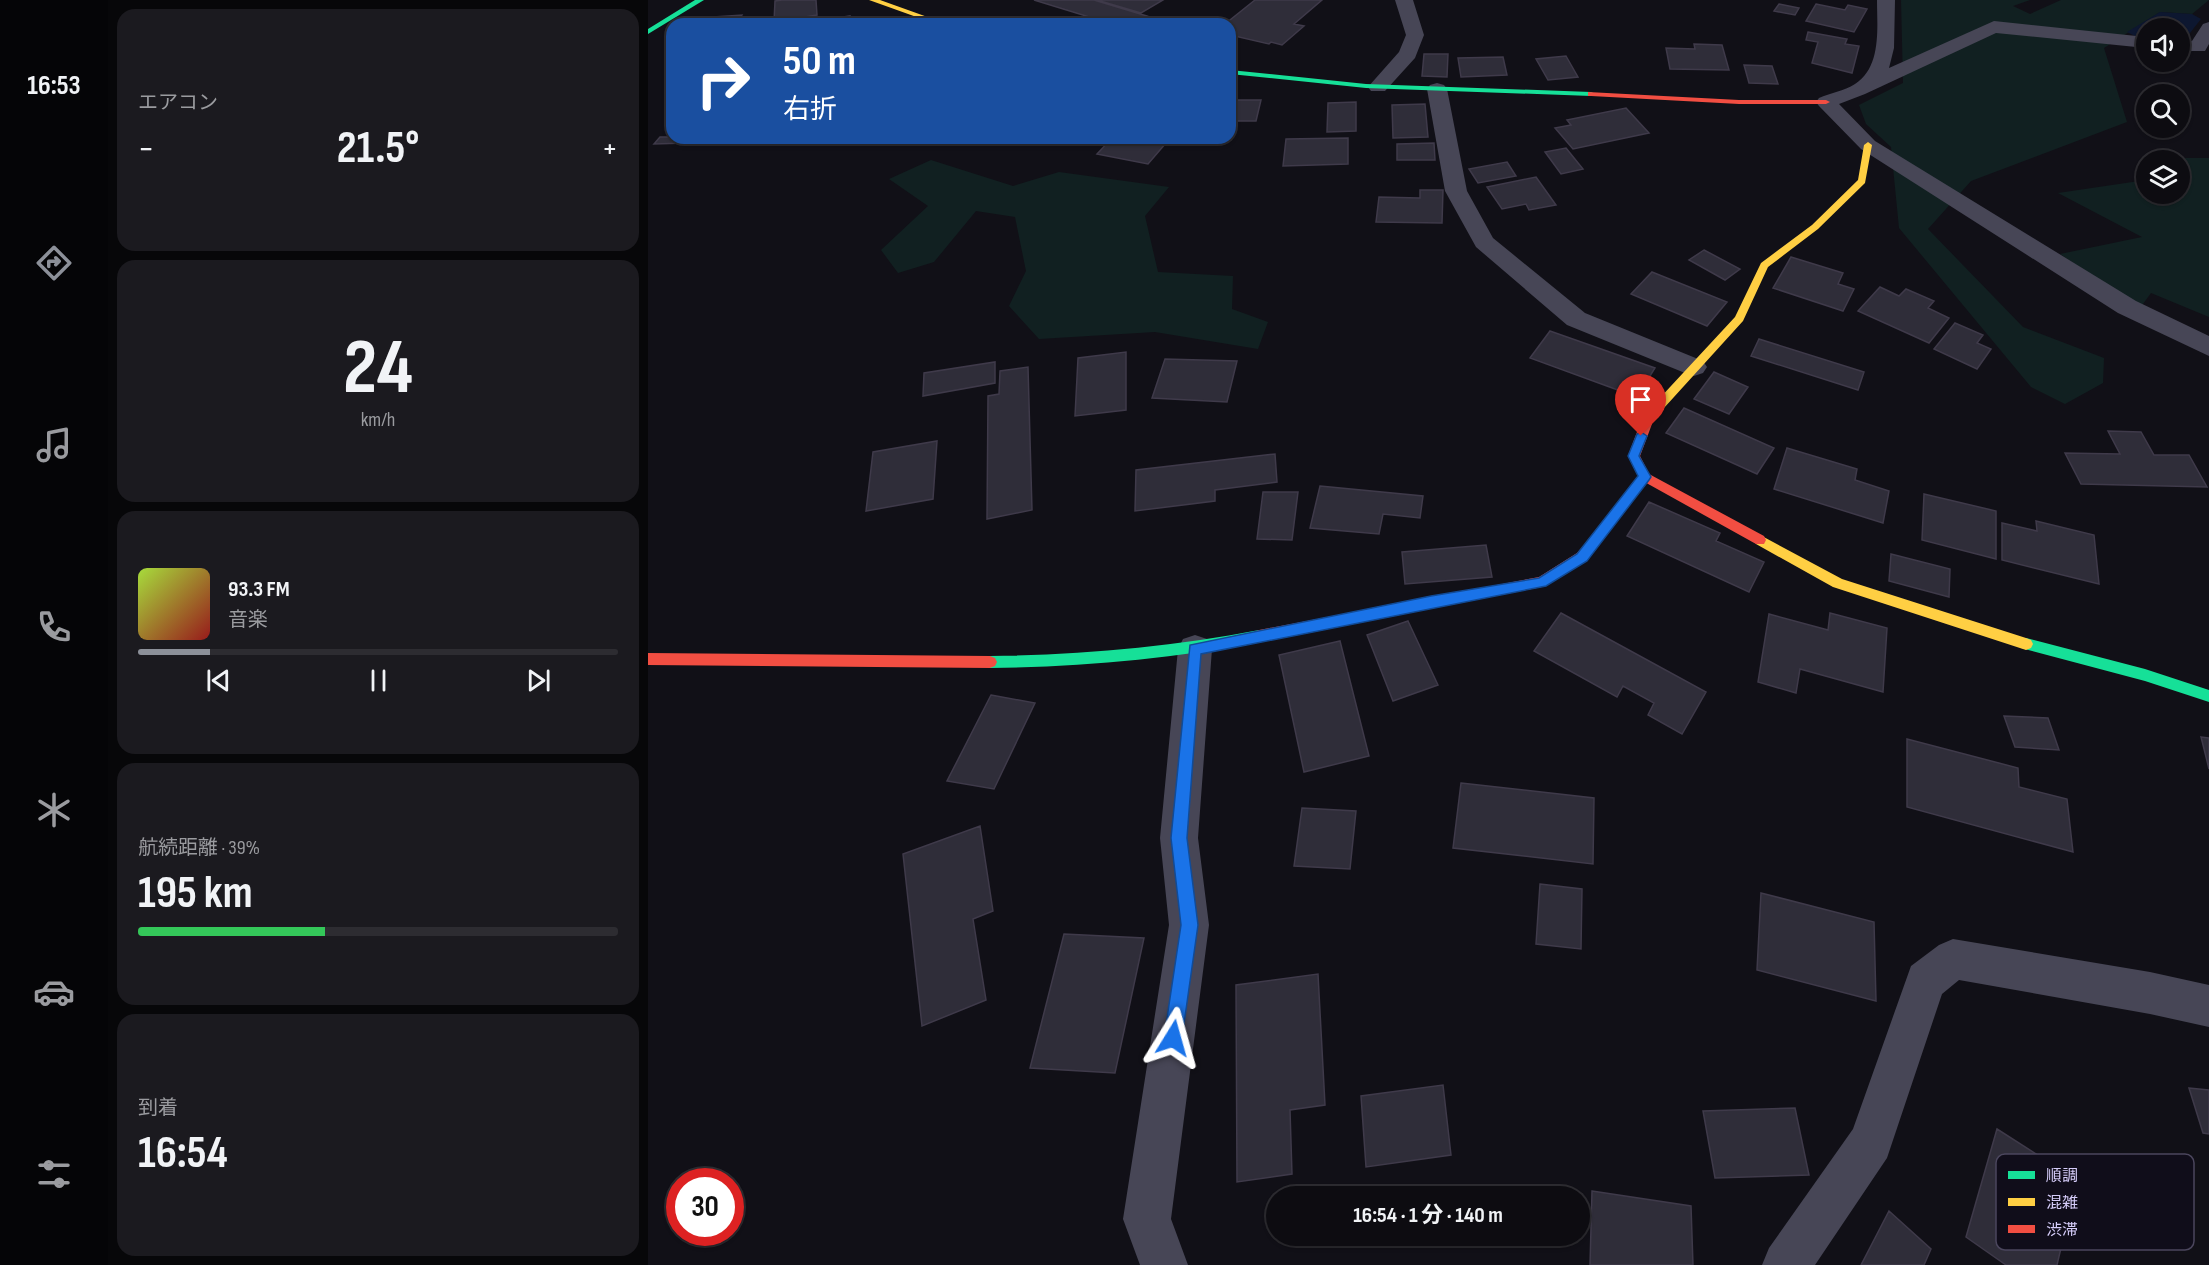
<!DOCTYPE html>
<html lang="ja">
<head>
<meta charset="utf-8">
<style>
  body { margin:0; font-family:"Sofia Sans Condensed","Noto Sans JP",sans-serif; background:#1b1a1f; color:#f1f3f6; height:100vh; display:flex; flex-direction:column; font-size:22px; white-space:nowrap }
  * { box-sizing:border-box; margin:0 }
  p { font-size:20px; color:#9a9b9f }
  .icon { flex:none; width:33px; height:33px; fill:none; stroke:currentColor; stroke-width:2; stroke-linecap:round; stroke-linejoin:round }
  .map { position:relative; flex:1; overflow:hidden }
  .sheet { display:flex; flex-direction:column; gap:9px; padding:9px; background:#070709; width:540px }
  .sheet>* { flex:none }
  .banner { position:absolute; left:18px; top:18px; width:570px; height:126px; border-radius:18px; box-shadow:0 2px 4px #0004,0 0 0 2px #2d2c31; background:#1a4fa0; color:#fff; overflow:hidden }
  .buttons { position:absolute; left:1488px; top:18px; display:grid; gap:12px }
  .buttons a { display:grid; place-items:center; width:54px; height:54px; border-radius:50%; background:#0d0c11; box-shadow:0 2px 4px #0004,0 0 0 2px #2d2c31; font-size:30px }
  .speed { position:absolute; left:18px; top:1168px; display:flex; gap:12px; font-size:30px; font-weight:700; text-align:center }
  .speed>* { display:grid; place-content:center; width:78px; height:78px; border-radius:50%; background:#0d0c11; box-shadow:0 2px 4px #0004,0 0 0 2px #2d2c31; line-height:1 }
  .speed .limit { border:9px solid #d22; background:#fff; color:#111 }
  .pin { position:absolute; display:grid; place-items:center; width:51px; height:51px; color:#fff; margin:-62px -26px; border-radius:50% 50% 50% 0; rotate:-45deg; box-shadow:0 0 6px #0007 }
  .pin .icon { rotate:45deg }
  .me { position:absolute; width:66px; margin:-33px; rotate:8deg; stroke-linejoin:round; filter:drop-shadow(0 0 4px #0008) }
  .turn { display:flex; align-items:center; gap:21px; height:126px; padding:0 18px; font-size:27px }
  .turn .icon { width:78px; height:78px; stroke-width:2.5 }
  .turn b { display:block; font-size:42px; line-height:51px }
  .big { font-size:45px; font-weight:700; line-height:1.1 }
  .sheet .widget { flex:1; display:flex; flex-direction:column; justify-content:center; gap:9px; min-width:0; padding:0 21px; border-radius:18px; background:#1b1a1f }
  .sheet .dial { align-items:center; gap:0 }
  .dial b { font-size:78px; line-height:1 }
  .song { display:flex; align-items:center; gap:18px }
  .cover { width:72px; height:72px; border-radius:9px; background:linear-gradient(135deg,hsl(80 70% 55%),hsl(0 70% 35%)) }
  .played { height:6px; border-radius:3px; background:linear-gradient(90deg,#8c9099 15%,#2d2c31 15%) }
  .keys { display:flex; justify-content:space-around; direction:ltr }
  .heat { display:flex; justify-content:space-between; align-items:center; font-size:33px; direction:ltr }
  .charge { height:9px; border-radius:4px; background:linear-gradient(90deg,#34c759 39%,#2d2c31 0) }
  .trip { position:absolute; left:618px; top:1186px; width:324px; height:60px; border-radius:30px; background:#0d0c11; box-shadow:0 2px 4px #0004,0 0 0 2px #2d2c31; font-weight:700; line-height:60px; text-align:center }
  main { display:flex; flex:1; min-height:0 }
  .tab-bar { display:flex; flex-direction:column; width:108px; justify-content:space-around; align-items:center; background:#050507; color:#9a9b9f }
  .tab-bar .icon { width:42px; height:42px }
  .tab-bar .selected { color:#8c9099 }
  .tab-bar b { font-size:27px; color:#f1f3f6 }
  .map>svg:first-child { display:block }
  .green { fill:#112021 }
  .water { fill:#0d1730 }
  .building { fill:#2f2d39; stroke:#3f3a4a; stroke-width:1.5 }
  .lines { fill:none; stroke-linecap:round; stroke-linejoin:round }
  .street { fill:#474656; fill-rule:evenodd }
  .fast { fill:#16e098; fill-rule:evenodd }
  .slow { fill:#ffcf43; fill-rule:evenodd }
  .jam { fill:#f24e42; fill-rule:evenodd }
  .route { fill:#1a73e8; stroke:#114b97; stroke-width:1.5 }
  .key { fill:#100d1a; stroke:#4b465d; stroke-width:1.5 }
  .key-label { font-size:16px; fill:#d5ccf9 }
</style>
</head>
<body>
<main>
<nav class="tab-bar">
<b>16:53</b>
<svg class="icon selected" aria-label="directions" viewBox="0 0 24 24"><path d="M12 3l9 9-9 9-9-9zM9 14v-3h6M13 9l2 2-2 2"/></svg>
<svg class="icon" aria-label="music" viewBox="0 0 24 24"><path d="M9 18V5l10-2v13"/><circle cx="6" cy="18" r="3"/><circle cx="16" cy="16" r="3"/></svg>
<svg class="icon" aria-label="phone" viewBox="0 0 24 24"><path d="M5 4h4l2 5-3 2q2 4 5 5l2-3 5 2v4C11 20 4 13 5 4z"/></svg>
<svg class="icon" aria-label="climate" viewBox="0 0 24 24"><path d="M12 3v18M4 7l16 10M4 17L20 7"/></svg>
<svg class="icon" aria-label="car" viewBox="0 0 24 24"><path d="M5 17H2v-5l4-1 3-4h7l3 4 3 1v5h-3M9 17h6M6 11h13"/><circle cx="7" cy="17" r="2"/><circle cx="17" cy="17" r="2"/></svg>
<svg class="icon" aria-label="filters" viewBox="0 0 24 24"><path d="M4 7h16M4 17h16"/><circle cx="9" cy="7" r="2"/><circle cx="15" cy="17" r="2"/></svg>
</nav>
<section class="sheet">
<div class="widget"><p>エアコン</p>
<div class="heat"><a>−</a><b class="big">21.5°</b><a>+</a></div>
</div>
<div class="widget dial"><b>24</b><p>km/h</p></div>
<div class="widget">
<div class="song"><i class="cover"></i><div><b>93.3 FM</b><p>音楽</p></div></div>
<div class="played"></div>
<div class="keys"><svg class="icon" aria-label="previous" viewBox="0 0 24 24"><path d="M18 5L8 12l10 7zM5 5v14"/></svg><svg class="icon" aria-label="pause" viewBox="0 0 24 24"><path d="M8 5v14M16 5v14"/></svg><svg class="icon" aria-label="next" viewBox="0 0 24 24"><path d="M6 5l10 7-10 7zM19 5v14"/></svg></div>
</div>
<div class="widget"><p>航続距離 · 39%</p><b class="big">195 km</b><div class="charge"></div></div>
<div class="widget"><p>到着</p><b class="big">16:54</b></div>
</section>
<div class="map">
<svg width="1561" height="1265" viewBox="0 0 1561 1265">
  <rect width="100%" height="100%" fill="#111017"/>
  <!-- green -->
  <path class="green" d="M 1253,0 L 1382,0 L 1365,6 L 1382,14 L 1413,0 L 1561,0 L 1544,14 L 1512,12 L 1456,48 L 1479,122 L 1323,181 L 1280,229 L 1375,327 L 1456,358 L 1455,383 L 1417,404 L 1383,387 L 1251,228 L 1243,147 L 1218,124 L 1211,105 L 1255,83 Z
    M 1520,158 L 1561,158 L 1561,317 L 1503,293 L 1492,308 L 1412,254 L 1494,237 L 1410,193 L 1498,180 L 1498,194 L 1532,194 L 1532,160 L 1522,160 Z
    M 283,160 L 365,186 L 411,172 L 521,187 L 497,216 L 510,272 L 585,276 L 584,309 L 620,322 L 610,349 L 507,332 L 391,339 L 361,306 L 378,271 L 367,217 L 328,211 L 286,262 L 250,273 L 233,250 L 280,206 L 241,179 Z"/>
  <!-- water -->
  <path class="water" d="M 1512,12 L 1544,14 L 1553,19 L 1538,38 L 1532,38 L 1532,28 L 1498,28 L 1498,36 L 1487,36 L 1479,32 Z"/>
  <!-- building -->
  <path class="building" d="M 134,0 L 168,0 L 169,15 L 126,22 L 127,1 Z
    M 386,0 L 446,0 L 499,16 L 487,24 L 464,24 Z
    M 449,0 L 515,0 L 493,13 Z
    M 607,0 L 674,0 L 646,24 L 656,26 L 634,45 L 623,42 L 621,44 L 582,35 L 582,24 L 577,24 Z
    M 1131,4 L 1151,8 L 1147,15 L 1126,11 Z
    M 1168,4 L 1197,10 L 1200,5 L 1219,9 L 1206,32 L 1158,21 Z
    M 94,15 L 89,24 L 61,24 L 65,17 Z
    M 202,16 L 202,24 L 152,24 Z
    M 1160,32 L 1199,39 L 1197,44 L 1211,46 L 1204,73 L 1164,63 L 1170,42 L 1158,40 Z
    M 1046,44 L 1074,45 L 1081,70 L 1022,69 L 1018,48 L 1047,49 Z
    M 776,54 L 800,54 L 799,77 L 774,76 Z
    M 918,56 L 930,77 L 900,80 L 888,59 Z
    M 855,57 L 859,75 L 813,77 L 810,58 Z
    M 1096,65 L 1124,66 L 1130,84 L 1101,83 Z
    M 582,100 L 613,100 L 608,121 L 582,121 Z
    M 708,102 L 708,131 L 679,132 L 680,103 Z
    M 777,104 L 780,137 L 745,138 L 744,105 Z
    M 978,108 L 1001,133 L 925,149 L 907,128 L 923,125 L 919,120 Z
    M 12,137 L 24,137 L 43,138 L 39,143 L 6,144 Z
    M 464,138 L 488,138 L 518,143 L 500,164 L 449,154 Z
    M 700,138 L 700,164 L 635,166 L 638,139 Z
    M 786,143 L 787,160 L 749,160 L 749,144 Z
    M 918,148 L 935,169 L 913,174 L 897,152 Z
    M 859,162 L 868,176 L 830,183 L 821,169 Z
    M 888,177 L 908,205 L 881,210 L 878,204 L 854,209 L 839,187 Z
    M 772,190 L 795,190 L 794,223 L 728,222 L 731,197 L 772,198 Z
    M 1056,250 L 1092,269 L 1077,280 L 1041,260 Z
    M 1143,257 L 1195,273 L 1190,284 L 1206,289 L 1195,311 L 1125,288 Z
    M 1004,272 L 1079,302 L 1059,326 L 983,294 Z
    M 1232,287 L 1251,296 L 1258,289 L 1286,301 L 1280,308 L 1301,318 L 1281,343 L 1210,311 Z
    M 1307,323 L 1335,335 L 1329,343 L 1343,349 L 1329,369 L 1286,349 Z
    M 902,331 L 1007,368 L 989,397 L 882,358 Z
    M 1111,339 L 1216,372 L 1210,390 L 1103,356 Z
    M 478,352 L 478,410 L 427,416 L 430,358 Z
    M 517,359 L 589,361 L 579,402 L 504,398 Z
    M 347,362 L 347,383 L 275,396 L 276,373 Z
    M 380,367 L 384,510 L 339,519 L 340,396 L 351,394 L 352,371 Z
    M 1066,372 L 1100,387 L 1081,414 L 1046,399 Z
    M 1036,408 L 1126,448 L 1109,474 L 1018,433 Z
    M 1460,431 L 1493,432 L 1506,455 L 1541,455 L 1559,487 L 1433,484 L 1417,453 L 1472,454 Z
    M 289,441 L 285,499 L 218,511 L 225,452 Z
    M 1139,448 L 1209,469 L 1207,480 L 1241,491 L 1235,523 L 1126,489 Z
    M 627,454 L 629,482 L 567,490 L 567,501 L 487,511 L 488,470 Z
    M 672,486 L 775,496 L 772,518 L 735,514 L 731,534 L 662,528 Z
    M 615,492 L 650,492 L 644,540 L 609,539 Z
    M 1276,494 L 1348,511 L 1348,559 L 1274,540 Z
    M 1001,502 L 1072,533 L 1068,541 L 1116,562 L 1101,592 L 979,536 Z
    M 1388,521 L 1446,535 L 1451,584 L 1354,560 L 1354,523 L 1389,531 Z
    M 838,545 L 844,577 L 757,584 L 754,552 Z
    M 1243,554 L 1302,569 L 1301,597 L 1241,581 Z
    M 913,613 L 1058,692 L 1034,734 L 1000,715 L 1006,703 L 975,686 L 969,697 L 886,651 Z
    M 1182,613 L 1239,628 L 1235,692 L 1152,669 L 1148,693 L 1110,682 L 1121,614 L 1180,630 Z
    M 760,621 L 790,685 L 745,701 L 719,635 Z
    M 692,641 L 721,756 L 656,772 L 631,655 Z
    M 343,695 L 387,703 L 346,789 L 299,781 Z
    M 1356,716 L 1400,718 L 1411,750 L 1367,747 Z
    M 1553,737 L 1561,738 L 1561,769 Z
    M 1259,739 L 1370,768 L 1371,787 L 1419,799 L 1425,852 L 1259,807 Z
    M 813,783 L 946,798 L 945,864 L 805,848 Z
    M 654,808 L 708,811 L 702,869 L 646,866 Z
    M 332,826 L 345,911 L 325,919 L 338,1000 L 274,1026 L 255,854 Z
    M 892,884 L 934,889 L 933,949 L 888,944 Z
    M 1113,893 L 1226,922 L 1228,1001 L 1109,970 Z
    M 416,934 L 496,938 L 467,1073 L 382,1068 Z
    M 670,974 L 677,1105 L 642,1110 L 644,1174 L 589,1182 L 588,985 Z
    M 795,1085 L 803,1155 L 718,1167 L 713,1096 Z
    M 1541,1088 L 1561,1090 L 1561,1134 L 1555,1133 Z
    M 1147,1108 L 1161,1175 L 1067,1178 L 1055,1111 Z
    M 1349,1129 L 1429,1180 L 1409,1265 L 1358,1265 L 1318,1237 Z
    M 944,1191 L 1043,1206 L 1045,1265 L 942,1265 Z
    M 1241,1211 L 1283,1249 L 1276,1265 L 1213,1265 Z"/>
  <g class="lines">
    <!-- street -->
    <path class="street" d="M 747,0 L 765,0 L 776,35 L 767,58 L 737,91 L 723,91 L 720,87 L 751,52 L 758,35 Z
      M 1229,0 L 1247,0 L 1246,48 L 1241,68 L 1346,21 L 1498,37 L 1498,48 L 1348,33 L 1217,94 L 1191,104 L 1227,141 L 1488,301 L 1561,336 L 1561,356 L 1470,313 L 1213,149 L 1171,106 L 1168,102 L 1171,98 C 1182,93 1196,91 1207,84 C 1234,67 1229,27 1229,0 Z
      M 1561,22 L 1561,44 L 1557,51 L 1532,51 L 1532,39 L 1544,41 L 1555,24 Z
      M 789,83 L 796,85 L 799,89 L 819,191 L 845,238 L 937,313 L 1055,361 L 1059,367 L 1055,373 L 1046,376 L 1037,373 L 919,325 L 828,247 L 797,191 L 779,89 L 782,85 Z
      M 547,635 L 559,639 L 564,649 L 550,838 L 561,925 L 523,1219 L 540,1265 L 492,1265 L 475,1219 L 521,925 L 512,838 L 530,649 L 535,639 Z
      M 1305,939 L 1502,972 L 1561,985 L 1561,1027 L 1502,1014 L 1311,980 L 1294,994 L 1239,1158 L 1167,1265 L 1114,1265 L 1121,1248 L 1205,1129 L 1263,966 L 1291,945 Z"/>
    <!-- fast -->
    <path class="fast" d="M 47,0 L 56,0 L 0,34 L 0,29 Z
      M 582,70 L 718,84 L 943,92 L 947,94 L 943,96 L 718,88 L 582,74 Z
      M 611,630 L 616,632 L 618,636 L 616,640 L 611,642 C 522,659 433,667 342,668 L 337,666 L 335,662 L 337,658 L 342,656 C 433,655 522,647 611,630 Z
      M 1378,638 L 1497,669 L 1561,690 L 1561,702 L 1497,681 L 1373,648 L 1371,644 L 1373,640 Z"/>
    <!-- slow -->
    <path class="slow" d="M 221,0 L 232,0 L 299,24 L 288,24 Z
      M 1220,142 L 1224,145 L 1217,183 L 1170,229 L 1120,267 L 1095,321 L 1006,419 L 1002,427 L 994,427 L 992,424 L 997,414 L 1087,317 L 1113,263 L 1164,225 L 1210,180 L 1216,145 Z
      M 997,473 L 1001,474 L 1003,477 L 1001,480 L 946,551 L 938,551 L 936,547 L 938,543 L 993,474 Z
      M 1112,535 L 1194,579 L 1378,638 L 1383,640 L 1385,644 L 1383,648 L 1378,650 L 1185,587 L 1108,544 L 1106,540 Z"/>
    <!-- jam -->
    <path class="jam" d="M 940,92 L 1091,100 L 1178,100 L 1182,102 L 1178,104 L 1091,104 L 943,96 L 940,96 Z
      M 998,420 L 1004,424 L 992,456 L 1001,474 L 1116,536 L 1118,540 L 1116,544 L 1108,544 L 993,480 L 980,456 L 992,424 Z
      M 942,542 L 948,547 L 939,561 L 894,587 L 611,642 L 606,640 L 604,636 L 606,632 L 611,630 L 891,577 L 929,553 L 938,543 Z
      M 0,653 L 342,656 L 347,658 L 349,662 L 347,666 L 342,668 L 0,665 Z"/>
  </g>
  <!-- route -->
  <path class="route" d="M 993,432 L 999,436 L 991,456 L 1003,477 L 1001,480 L 939,561 L 898,586 L 553,654 L 539,838 L 550,925 L 534,1038 L 531,1045 L 525,1047 L 519,1045 L 516,1038 L 533,925 L 523,838 L 542,645 L 783,596 L 891,578 L 929,554 L 990,476 L 980,456 L 989,434 Z"/>
  <!-- legend -->
  <rect x="1348" y="1154" width="198" height="96" rx="9" class="key"/>
  <rect x="1360" y="1171" width="27" height="8" fill="#16e098"/>
  <rect x="1360" y="1198" width="27" height="8" fill="#ffcf43"/>
  <rect x="1360" y="1225" width="27" height="8" fill="#f24e42"/>
  <g class="key-label">
    <text x="1398" y="1181">順調</text>
    <text x="1398" y="1208">混雑</text>
    <text x="1398" y="1235">渋滞</text>
  </g>
</svg>
<div class="buttons">
<a><svg class="icon" aria-label="sound" viewBox="0 0 24 24"><path d="M4 9h4l5-4v14l-5-4H4zM17 9q2 3 0 6"/></svg></a>
<a><svg class="icon" aria-label="search" viewBox="0 0 24 24"><circle cx="10" cy="10" r="6"/><path d="M15 15l6 6"/></svg></a>
<a><svg class="icon" aria-label="layers" viewBox="0 0 24 24"><path d="M12 4l9 5-9 5-9-5zM3 14l9 5 9-5"/></svg></a>
</div>
<div class="speed"><div class="limit">30</div></div>
<div class="pin" style="left:993px;top:436px;background:#d93025"><svg class="icon" aria-label="arrive" viewBox="0 0 24 24"><path d="M6 21V4h12l-3 4 3 4H6"/></svg></div>
<svg class="me" style="left:525px;top:1038px" viewBox="-20 -20 40 40"><path d="M0-17L14 15 0 8-14 15z" fill="#1a73e8" stroke="#fff" stroke-width="4"/></svg>
<div class="trip">16:54 · 1 分 · 140 m</div>
<div class="banner">
<div class="turn"><svg class="icon" aria-label="right" viewBox="0 0 24 24"><path d="M7 20v-9h11M14 6l5 5-5 5"/></svg><div><b>50 m</b>右折</div></div>
</div>
</div>
</main>
</body>
</html>
